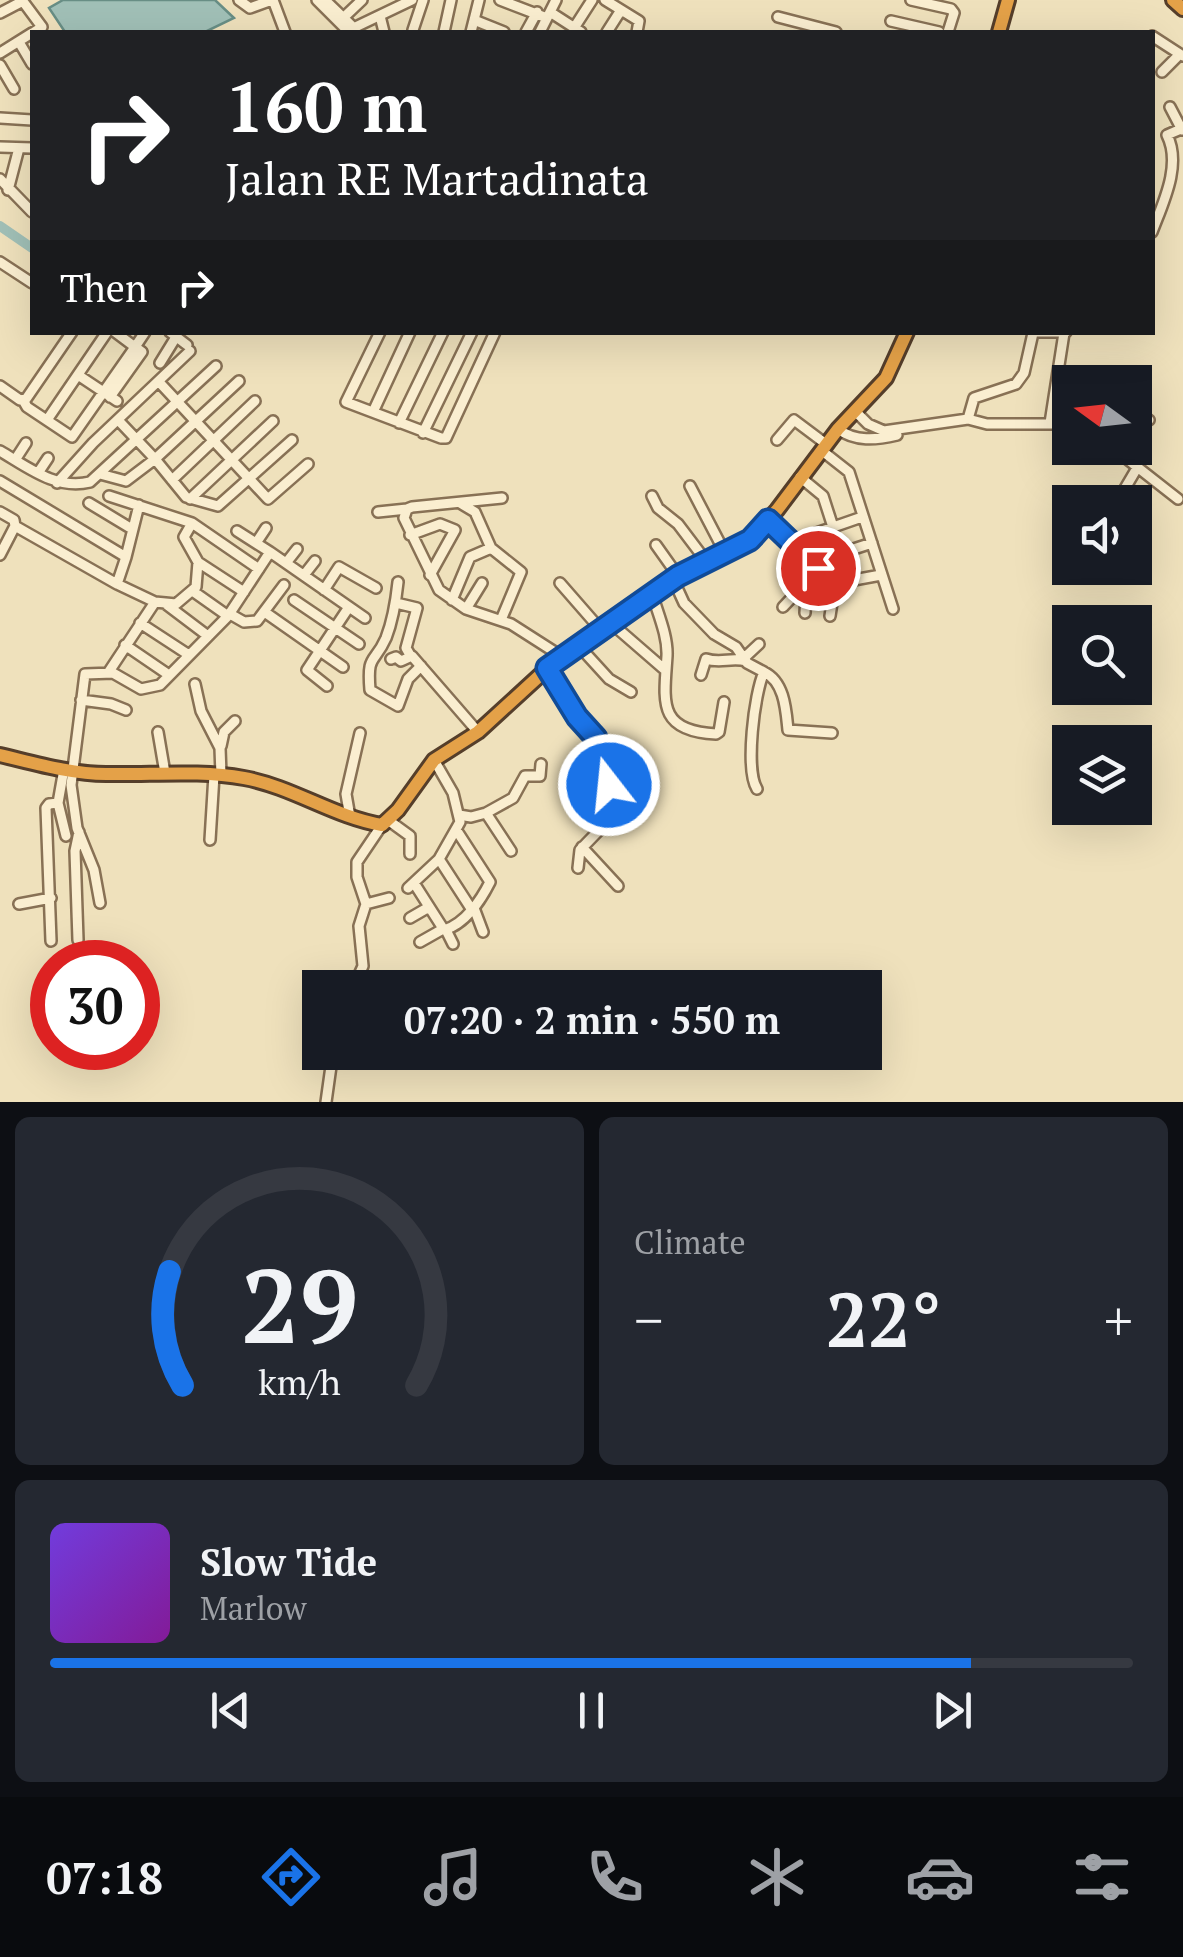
<!DOCTYPE html>
<html lang="en">
<head>
<meta charset="utf-8">
<style>
  body { margin:0; font-family:"PT Serif",serif; background:#242831; color:#f1f3f6; height:100vh; display:flex; flex-direction:column; font-size:38px; white-space:nowrap }
  * { box-sizing:border-box; margin:0 }
  p { font-size:32px; color:#9ea1a6 }
  .icon { flex:none; width:55px; height:55px; fill:none; stroke:currentColor; stroke-width:2; stroke-linecap:round; stroke-linejoin:round }
  .map { position:relative; height:1102px; overflow:hidden }
  .drawer { display:flex; flex-direction:column; gap:15px; padding:15px; background:#0d0f14; flex:1 }
  .drawer>* { flex:none }
  .guide { position:absolute; left:30px; top:30px; width:1125px; height:305px; border-radius:0px; box-shadow:0 10px 40px #0002; background:#202124; color:#fff; overflow:hidden }
  .needle { width:65px; rotate:285deg }
  .fabs { position:absolute; left:1052px; top:365px; display:grid; gap:20px }
  .fabs a { display:grid; place-items:center; width:100px; height:100px; border-radius:0px; background:#171b24; box-shadow:0 10px 40px #0002; font-size:50px }
  .speed { position:absolute; left:30px; top:940px; display:flex; gap:20px; font-size:50px; font-weight:700; text-align:center }
  .speed>* { display:grid; place-content:center; width:130px; height:130px; border-radius:50%; background:#171b24; box-shadow:0 10px 40px #0002; line-height:1 }
  .speed .limit { border:15px solid #d22; background:#fff; color:#111 }
  .pin { position:absolute; display:grid; place-items:center; width:85px; height:85px; color:#fff; margin:-42px; border:5px solid #fff; border-radius:50%; box-shadow:0 2px 10px #0007 }
  .me { position:absolute; width:110px; margin:-55px; rotate:344deg; stroke-linejoin:round; filter:drop-shadow(0 0 8px #0008) }
  .turn { display:flex; align-items:center; gap:35px; height:210px; padding:0 30px; font-size:45px }
  .turn .icon { width:130px; height:130px; stroke-width:2.5 }
  .turn b { display:block; font-size:70px; line-height:85px }
  .then { display:flex; align-items:center; height:95px; padding:0 30px; background:#0003; gap:20px; font-size:38px }
  .big { font-size:75px; font-weight:700; line-height:1.1 }
  .drawer .card { flex:1; display:flex; flex-direction:column; justify-content:center; gap:15px; min-width:0; padding:0 35px; border-radius:15px; background:#242831 }
  .drawer .dial { align-items:center; gap:0 }
  .dial svg { height:260px; overflow:visible; fill:none; stroke:#363941; stroke-width:7; stroke-linecap:round; text-anchor:middle }
  .dial text { fill:#f1f3f6; stroke:none }
  .song { display:flex; align-items:center; gap:30px }
  .cover { width:120px; height:120px; border-radius:15px; background:linear-gradient(135deg,hsl(260 70% 55%),hsl(290 70% 35%)) }
  .played { height:10px; border-radius:5px; background:linear-gradient(90deg,#1a73e8 85%,#363941 85%) }
  .keys { display:flex; justify-content:space-around; direction:ltr }
  .heat { display:flex; justify-content:space-between; align-items:center; font-size:55px; direction:ltr }
  .drawer .tiles { flex:1; display:grid; gap:15px; grid-template-columns:1fr 1fr }
  .card:last-child { grid-column:span 2 }
  .trip { position:absolute; left:302px; top:970px; width:580px; height:100px; border-radius:0px; background:#171b24; box-shadow:0 10px 40px #0002; font-weight:700; line-height:100px; text-align:center }
  .tabs { display:flex; height:160px; justify-content:space-around; align-items:center; background:#090b0e; color:#9ea1a6 }
  .tabs .icon { width:70px; height:70px }
  .tabs .on { color:#1a73e8 }
  .tabs b { font-size:45px; color:#f1f3f6 }
  .map>svg:first-child { display:block }
  .water { fill:#a1c0b7; stroke:#688e85; stroke-width:2.5 }
  .lines { fill:none; stroke-linecap:round; stroke-linejoin:round }
  .river { stroke:#a1c0b7; stroke-width:10 }
  .minor-casing { stroke:#887155; stroke-width:14 }
  .highway-casing { stroke:#553e2a; stroke-width:18 }
  .minor { stroke:#faeed0; stroke-width:9 }
  .highway { stroke:#e4a148; stroke-width:12 }
  .route-casing { stroke:#114b97; stroke-width:25 }
  .route { stroke:#1a73e8; stroke-width:18 }
</style>
</head>
<body>
<div class="map">
<svg width="1183" height="1102" viewBox="0 0 1183 1102">
  <rect width="100%" height="100%" fill="#efe1bc"/>
  <!-- water -->
  <path class="water" d="M 63,0 L 215,0 L 234,18 L 205,32 L 65,32 L 49,8 Z"/>
  <g class="lines">
    <!-- river -->
    <path class="river" d="M 0,226 L 32,248"/>
    <defs>
      <path id="minor" d="M 22,0 L 42,27 L 34,32
        M 239,0 L 250,8 L 272,0
        M 273,0 L 285,32
        M 317,0 L 348,31
        M 325,0 L 354,28
        M 500,0 L 547,18 L 556,0
        M 605,0 L 639,21 L 637,32
        M 911,0 L 951,9 L 954,13 L 948,32
        M 550,12 L 581,32
        M 0,13 L 23,1
        M 380,16 L 384,32
        M 778,17 L 836,32
        M 342,19 L 362,0
        M 474,20 L 504,32
        M 891,21 L 939,32
        M 574,28 L 592,0
        M 413,30 L 423,0
        M 345,32 L 412,0
        M 444,32 L 451,0
        M 471,32 L 479,0
        M 526,32 L 537,12
        M 540,32 L 547,18
        M 607,32 L 621,10
        M 1152,36 L 1183,56
        M 19,42 L 32,64
        M 0,53 L 32,33
        M 0,65 L 14,89
        M 1162,72 L 1180,54
        M 1170,107 L 1182,130
        M 0,118 L 32,120
        M 0,147 L 32,148
        M 0,179 L 32,212
        M 8,190 L 19,148
        M 1152,232 C 1163,203 1182,165 1167,135 L 1183,128
        M 0,262 L 32,283
        M 170,332 L 187,345
        M 380,332 L 346,402 L 441,438 L 446,438 L 495,332
        M 1032,332 L 1066,332
        M 160,363 L 176,337
        M 78,375 L 117,401
        M 159,382 L 268,499 L 308,464
        M 0,386 L 20,400 L 26,399 L 72,332
        M 110,397 L 142,352 L 135,347 L 145,332
        M 23,400 L 27,407 L 72,437 L 135,347 L 115,332
        M 373,412 L 410,332
        M 856,412 L 868,424 L 884,431 L 968,419 L 987,424 L 1070,424
        M 1135,413 L 1149,420
        M 968,419 L 974,398 L 1016,384 L 1024,373 L 1033,333
        M 47,420 L 107,332
        M 118,420 L 155,459 L 239,381
        M 399,423 L 443,332
        M 1050,423 L 1064,333
        M 838,429 C 855,442 876,440 897,435
        M 423,433 L 472,332
        M 777,440 L 794,420 L 826,444
        M 1113,448 L 1178,499
        M 821,450 L 849,472 L 893,609
        M 0,451 C 29,468 56,490 90,482 L 216,366
        M 15,460 L 26,443
        M 38,473 L 48,458
        M 100,474 L 126,481 L 155,459 L 186,497 L 218,506 L 292,440
        M 800,477 L 823,496 L 833,527
        M 172,480 L 255,401
        M 0,481 L 126,557 L 117,584 L 155,602 L 108,673
        M 57,483 L 93,443 L 190,351
        M 690,486 L 725,553
        M 109,496 L 192,523 L 259,569
        M 652,496 L 658,508 L 678,524 L 706,561
        M 502,498 L 412,507 L 407,509 L 404,518 L 439,590 L 466,609 L 511,624 L 561,656
        M 190,499 L 273,421
        M 1117,502 L 1137,468
        M 89,503 L 132,529
        M 460,503 L 475,512 L 491,548
        M 0,512 L 14,520 L 15,526 L 0,555
        M 378,512 L 407,509
        M 768,520 L 814,562 L 818,570 L 783,607
        M 15,526 L 117,584
        M 816,533 L 862,517
        M 410,535 L 440,524 L 455,530 L 430,575
        M 256,543 L 266,528
        M 656,545 L 678,576
        M 270,552 L 365,618
        M 832,556 L 872,543
        M 126,557 L 139,505
        M 198,562 L 244,592
        M 286,563 L 297,549
        M 818,570 L 832,584 L 881,575
        M 304,575 L 315,561
        M 673,579 L 684,603 L 714,634 L 736,647 L 747,663 L 764,672 C 754,694 745,770 757,789
        M 398,582 C 396,601 393,620 386,638 C 374,665 367,653 370,690 L 398,706 L 408,679 L 421,666
        M 560,583 L 601,630
        M 803,588 L 806,595 L 805,613
        M 324,590 L 339,567 L 376,588
        M 194,592 L 228,616
        M 652,593 C 657,612 668,635 667,656 C 664,702 657,731 716,734 L 719,732 L 724,702
        M 294,600 L 359,644
        M 452,600 L 470,557 L 491,548 L 521,572 L 501,620
        M 155,602 L 176,604 L 196,587 L 198,562 L 184,537 L 192,523
        M 396,603 L 417,608 L 406,648 L 410,655
        M 167,605 L 208,636
        M 466,609 L 482,583
        M 266,613 L 343,667
        M 230,614 L 244,622 L 257,621 L 284,585
        M 830,616 L 835,583
        M 140,623 L 189,655
        M 611,623 L 664,669
        M 125,645 L 169,675
        M 578,645 L 609,679 L 631,692
        M 744,658 L 759,644
        M 391,659 L 396,657 L 401,661 L 412,656 L 478,732
        M 547,668 L 568,703 L 602,748 L 612,804 L 608,821 L 580,850 L 578,868
        M 764,672 C 785,682 786,711 788,730 L 832,733
        M 701,675 L 706,659 C 721,664 731,657 746,661
        M 195,684 L 201,711 L 220,748 L 221,775
        M 327,686 L 307,670 L 349,607
        M 81,700 L 111,704 L 126,710
        M 158,732 L 165,773
        M 221,746 L 224,732 L 235,721
        M 434,760 L 453,793 L 460,822 L 439,859 L 472,910
        M 58,803 L 66,836
        M 486,813 L 513,798 L 525,776 L 540,776 L 541,764
        M 459,815 L 471,817 L 486,813 L 511,851
        M 350,817 L 346,794 L 360,733
        M 388,820 L 410,836 L 410,854
        M 210,840 L 214,775
        M 582,847 L 618,886
        M 414,883 L 444,930 C 465,924 481,900 490,882 L 457,831
        M 408,888 L 439,859
        M 100,903 L 94,870 L 77,828 L 71,785 L 85,674 L 113,673 L 141,689 L 160,685 L 228,616 L 270,552 L 237,531
        M 19,904 L 51,898
        M 366,904 L 389,898
        M 474,908 L 483,932
        M 410,918 L 429,907
        M 446,930 L 453,944
        M 78,940 L 75,851 L 79,832
        M 51,941 L 46,808 L 49,804 L 58,803 L 64,769
        M 420,942 L 443,929
        M 353,988 L 363,966 L 359,926 L 366,904 L 357,877 L 357,862 L 382,825
        M 326,1102 L 333,1052"/>
      <path id="highway" d="M 1173,0 L 1183,9
        M 999,32 L 1008,0
        M 0,755 C 34,763 71,774 106,774 C 152,775 199,770 244,778 C 293,787 334,817 382,825 L 398,810 L 434,760 L 478,732 L 561,656 L 678,576 L 751,539 L 777,510 L 838,429 L 886,378 L 907,332"/>
    </defs>
    <!-- minor casing -->
    <use href="#minor" class="minor-casing"/>
    <!-- highway casing -->
    <use href="#highway" class="highway-casing"/>
    <!-- minor -->
    <use href="#minor" class="minor"/>
    <!-- highway -->
    <use href="#highway" class="highway"/>
  </g>
  <g class="lines">
    <defs>
      <path id="route" d="M 609,785 L 596,738 L 577,717 L 547,668 L 678,576 L 750,540 L 768,520 L 818,568"/>
    </defs>
    <!-- route casing -->
    <use href="#route" class="route-casing"/>
    <!-- route -->
    <use href="#route" class="route"/>
  </g>
</svg>
<div class="fabs">
<a><svg class="needle" viewBox="-14 -14 28 28"><path d="M0-13l5 13h-10z" fill="#e53935"/><path d="M0 13l5-13h-10z" fill="#9ea1a6"/></svg></a>
<a><svg class="icon" aria-label="sound" viewBox="0 0 24 24"><path d="M4 9h4l5-4v14l-5-4H4zM17 9q2 3 0 6"/></svg></a>
<a><svg class="icon" aria-label="search" viewBox="0 0 24 24"><circle cx="10" cy="10" r="6"/><path d="M15 15l6 6"/></svg></a>
<a><svg class="icon" aria-label="layers" viewBox="0 0 24 24"><path d="M12 4l9 5-9 5-9-5zM3 14l9 5 9-5"/></svg></a>
</div>
<div class="speed"><div class="limit">30</div></div>
<div class="pin" style="left:818px;top:568px;background:#d93025"><svg class="icon" aria-label="arrive" viewBox="0 0 24 24"><path d="M6 21V4h12l-3 4 3 4H6"/></svg></div>
<svg class="me" style="left:609px;top:785px" viewBox="-20 -20 40 40"><circle r="17" fill="#1a73e8" stroke="#fff" stroke-width="3"/><path d="M0-11L8 9 0 5-8 9z" fill="#fff"/></svg>
<div class="trip">07:20 · 2 min · 550 m</div>
<div class="guide">
<div class="turn"><svg class="icon" aria-label="right" viewBox="0 0 24 24"><path d="M7 20v-9h11M14 6l5 5-5 5"/></svg><div><b>160 m</b>Jalan RE Martadinata</div></div>
<div class="then">Then<svg class="icon" aria-label="right" viewBox="0 0 24 24"><path d="M7 20v-9h11M14 6l5 5-5 5"/></svg></div>
</div>
</div>
<section class="drawer">
<div class="tiles">
<div class="card dial"><svg viewBox="0 0 100 80">
<path d="M14 69A42 42 0 1 1 86 69"/>
<path d="M14 69A42 42 0 0 1 10 34" stroke="#1a73e8"/>
<text x="50" y="56" font-size="32" font-weight="700">29</text>
<text x="50" y="72" font-size="11">km/h</text>
</svg></div>
<div class="card"><p>Climate</p>
<div class="heat"><a>−</a><b class="big">22°</b><a>+</a></div>
</div>
<div class="card">
<div class="song"><i class="cover"></i><div><b>Slow Tide</b><p>Marlow</p></div></div>
<div class="played"></div>
<div class="keys"><svg class="icon" aria-label="previous" viewBox="0 0 24 24"><path d="M18 5L8 12l10 7zM5 5v14"/></svg><svg class="icon" aria-label="pause" viewBox="0 0 24 24"><path d="M8 5v14M16 5v14"/></svg><svg class="icon" aria-label="next" viewBox="0 0 24 24"><path d="M6 5l10 7-10 7zM19 5v14"/></svg></div>
</div>
</div>
</section>
<nav class="tabs">
<b>07:18</b>
<svg class="icon on" aria-label="directions" viewBox="0 0 24 24"><path d="M12 3l9 9-9 9-9-9zM9 14v-3h6M13 9l2 2-2 2"/></svg>
<svg class="icon" aria-label="music" viewBox="0 0 24 24"><path d="M9 18V5l10-2v13"/><circle cx="6" cy="18" r="3"/><circle cx="16" cy="16" r="3"/></svg>
<svg class="icon" aria-label="phone" viewBox="0 0 24 24"><path d="M5 4h4l2 5-3 2q2 4 5 5l2-3 5 2v4C11 20 4 13 5 4z"/></svg>
<svg class="icon" aria-label="climate" viewBox="0 0 24 24"><path d="M12 3v18M4 7l16 10M4 17L20 7"/></svg>
<svg class="icon" aria-label="car" viewBox="0 0 24 24"><path d="M5 17H2v-5l4-1 3-4h7l3 4 3 1v5h-3M9 17h6M6 11h13"/><circle cx="7" cy="17" r="2"/><circle cx="17" cy="17" r="2"/></svg>
<svg class="icon" aria-label="filters" viewBox="0 0 24 24"><path d="M4 7h16M4 17h16"/><circle cx="9" cy="7" r="2"/><circle cx="15" cy="17" r="2"/></svg>
</nav>
</body>
</html>
